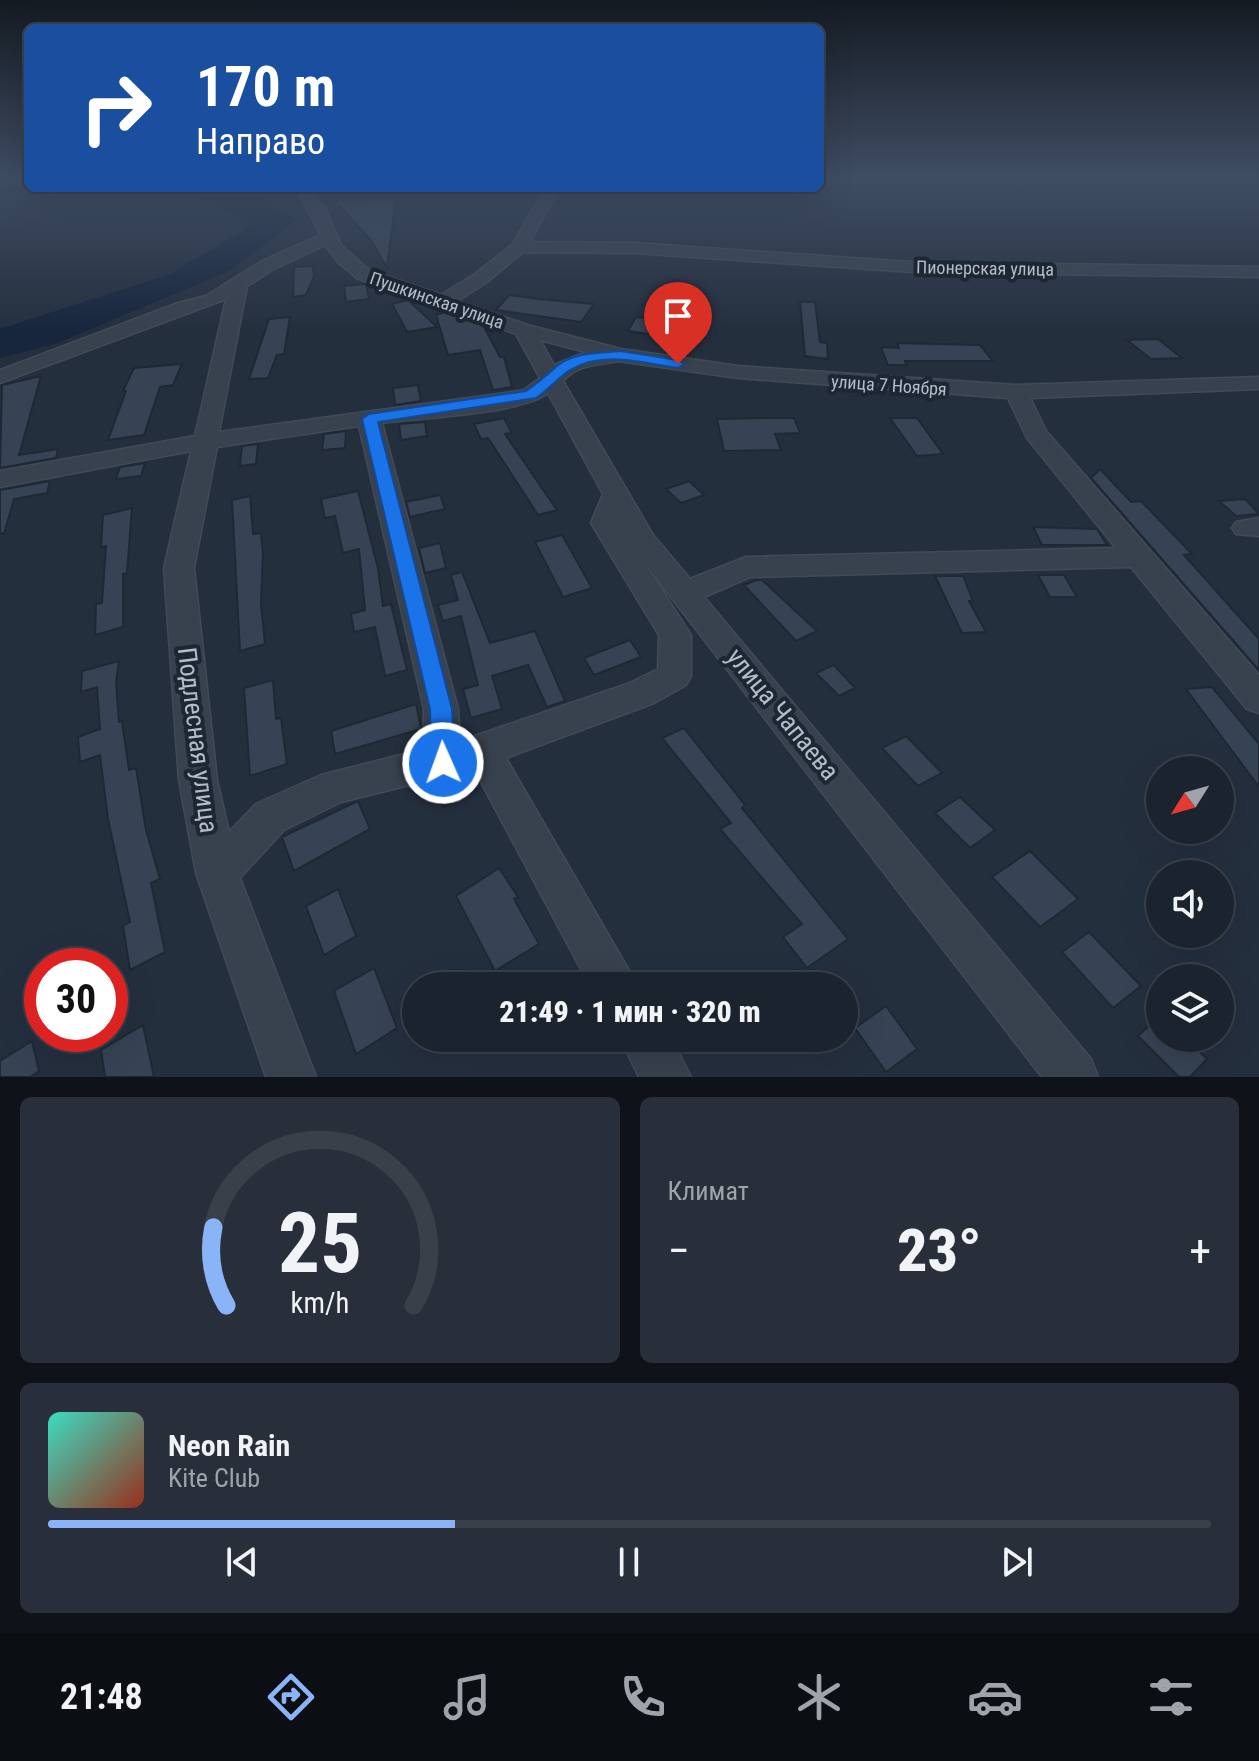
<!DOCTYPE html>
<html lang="ru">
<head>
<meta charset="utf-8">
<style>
  body { margin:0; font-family:"Roboto Condensed",sans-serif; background:#282f3a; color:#f1f3f6; height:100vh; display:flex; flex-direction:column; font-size:30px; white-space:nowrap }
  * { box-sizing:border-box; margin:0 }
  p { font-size:26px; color:#a0a4aa }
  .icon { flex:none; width:44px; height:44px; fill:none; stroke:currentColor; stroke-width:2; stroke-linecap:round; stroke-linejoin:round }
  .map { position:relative; height:1077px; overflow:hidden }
  .details { display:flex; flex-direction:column; gap:20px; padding:20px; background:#0f1319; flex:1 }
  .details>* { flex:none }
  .top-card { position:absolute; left:24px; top:24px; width:800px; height:168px; border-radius:12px; box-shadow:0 8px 32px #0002,0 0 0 2px #39404a; background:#1a4fa0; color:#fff; overflow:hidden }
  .needle { width:52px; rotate:233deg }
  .controls { position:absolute; left:1146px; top:756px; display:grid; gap:16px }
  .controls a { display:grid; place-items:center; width:88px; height:88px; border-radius:50%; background:#1b232e; box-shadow:0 8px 32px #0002,0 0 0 2px #39404a; font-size:40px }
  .speed { position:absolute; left:24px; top:948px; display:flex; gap:16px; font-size:40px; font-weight:700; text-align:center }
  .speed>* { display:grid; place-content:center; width:104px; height:104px; border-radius:50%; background:#1b232e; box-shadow:0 8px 32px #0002,0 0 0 2px #39404a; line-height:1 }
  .speed .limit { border:12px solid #d22; background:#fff; color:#111 }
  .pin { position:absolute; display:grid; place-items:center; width:68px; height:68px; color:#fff; margin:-82px -34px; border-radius:50% 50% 50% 0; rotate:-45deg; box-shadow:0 0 8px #0007 }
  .pin .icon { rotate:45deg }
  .me { position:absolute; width:88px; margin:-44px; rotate:358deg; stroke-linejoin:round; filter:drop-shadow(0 0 6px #0008) }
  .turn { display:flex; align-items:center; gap:28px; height:168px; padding:0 40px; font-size:36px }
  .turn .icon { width:104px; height:104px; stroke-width:2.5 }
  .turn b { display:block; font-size:56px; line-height:68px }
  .big { font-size:60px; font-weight:800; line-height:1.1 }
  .details .widget { flex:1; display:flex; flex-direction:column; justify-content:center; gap:12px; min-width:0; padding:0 28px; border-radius:12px; background:#282f3a }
  .details .dial { align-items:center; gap:0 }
  .dial svg { height:208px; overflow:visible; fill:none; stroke:#39404a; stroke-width:7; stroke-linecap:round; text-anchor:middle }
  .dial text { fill:#f1f3f6; stroke:none }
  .song { display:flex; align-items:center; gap:24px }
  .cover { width:96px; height:96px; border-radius:12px; background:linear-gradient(135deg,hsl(170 70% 55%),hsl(10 70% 35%)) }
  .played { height:8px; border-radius:4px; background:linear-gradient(90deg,#8ab4f8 35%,#39404a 35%) }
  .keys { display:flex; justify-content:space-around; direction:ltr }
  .heat { display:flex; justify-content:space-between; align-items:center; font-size:44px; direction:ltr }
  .details .tiles { flex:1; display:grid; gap:20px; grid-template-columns:1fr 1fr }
  .widget:last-child { grid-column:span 2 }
  .trip { position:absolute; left:402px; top:972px; width:456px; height:80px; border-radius:40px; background:#1b232e; box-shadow:0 8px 32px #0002,0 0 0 2px #39404a; font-weight:800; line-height:80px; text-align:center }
  .menu { display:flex; height:128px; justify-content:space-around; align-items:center; background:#0b0e12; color:#a0a4aa }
  .menu .icon { width:56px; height:56px }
  .menu .selected { color:#8ab4f8 }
  .menu b { font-size:36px; color:#f1f3f6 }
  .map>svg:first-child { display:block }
  .water { fill:#17263c }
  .building { fill:#364354; stroke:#1f2835; stroke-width:2 }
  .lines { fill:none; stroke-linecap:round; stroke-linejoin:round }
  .minor-casing { stroke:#414a57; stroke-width:3 }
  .minor { fill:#38414e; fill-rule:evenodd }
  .route { fill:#1a73e8; stroke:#114b97; stroke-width:2 }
  .labels { text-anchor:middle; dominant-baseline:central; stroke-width:8; stroke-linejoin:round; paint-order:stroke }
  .far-street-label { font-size:18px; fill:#b4bcc9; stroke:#1d2633 }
  .near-street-label { font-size:26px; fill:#b4bcc9; stroke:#1d2633 }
</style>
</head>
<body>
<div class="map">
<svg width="1259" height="1077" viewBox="0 0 1259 1077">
  <rect width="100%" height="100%" fill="#242f3e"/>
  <!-- water -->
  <path class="water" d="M 28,179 L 28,188 L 247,188 L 297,220 L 229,271 L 55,344 L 0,358 L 0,329 L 170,274 L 251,226 L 190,190 L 0,193 L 0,181 Z"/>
  <!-- building -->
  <path class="building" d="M 396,198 L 388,259 L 387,268 L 371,240 L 335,201 Z
    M 313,266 L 314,277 L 306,295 L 293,297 L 294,267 Z
    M 366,284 L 369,299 L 346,302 L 344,286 Z
    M 509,295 L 538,299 L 594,304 L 581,322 L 496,310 Z
    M 408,300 L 437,327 L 407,332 L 392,304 Z
    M 800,302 L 815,302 L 820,342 L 827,343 L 828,359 L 805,356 Z
    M 445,312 L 483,325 L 500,357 L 504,357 L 512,387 L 493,390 L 480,350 L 448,355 L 436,315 Z
    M 290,317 L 284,354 L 277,355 L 268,378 L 249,379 L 269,319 Z
    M 636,317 L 655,319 L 648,334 L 628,331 Z
    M 673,324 L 693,326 L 690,341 L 667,339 Z
    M 1158,339 L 1182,358 L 1151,359 L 1127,340 Z
    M 897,343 L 980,345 L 993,361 L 905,361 L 907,365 L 888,365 L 881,347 L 899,348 Z
    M 182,364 L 173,385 L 160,387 L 144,435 L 108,440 L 126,391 L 123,391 L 134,368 Z
    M 41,376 L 19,455 L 58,449 L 56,458 L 0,468 L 2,385 Z
    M 418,385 L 421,401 L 395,405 L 393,388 Z
    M 504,418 L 512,433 L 505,434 L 557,510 L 538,515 L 488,438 L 481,439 L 474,424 Z
    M 768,418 L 794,418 L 800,433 L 775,434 L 781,450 L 724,451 L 717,419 Z
    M 890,418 L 917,418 L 943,454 L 917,456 Z
    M 425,422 L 427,436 L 401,440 L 399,424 Z
    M 346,431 L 345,448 L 322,450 L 324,434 Z
    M 258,444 L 256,464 L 240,466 L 242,446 Z
    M 145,463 L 141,476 L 116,479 L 120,467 Z
    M 1100,469 L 1131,502 L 1141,501 L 1192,554 L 1184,555 L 1259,639 L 1259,670 L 1091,478 Z
    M 50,481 L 47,493 L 14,499 L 4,534 L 0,533 L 0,490 Z
    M 689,481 L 704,495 L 681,503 L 666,489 Z
    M 358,491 L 378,568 L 383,606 L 391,604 L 407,670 L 385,676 L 375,627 L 354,632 L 351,614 L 365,610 L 359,549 L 343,553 L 335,516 L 325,518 L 321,499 Z
    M 440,495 L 445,509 L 410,517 L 406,502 Z
    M 250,496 L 253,534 L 261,533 L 263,553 L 261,604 L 265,644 L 240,651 L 232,500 Z
    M 1245,499 L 1259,514 L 1236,516 L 1219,501 Z
    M 132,508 L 127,573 L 123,574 L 123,627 L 95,635 L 96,604 L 102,603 L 106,546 L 101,547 L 103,515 Z
    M 1033,527 L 1097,529 L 1107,545 L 1042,545 Z
    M 562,535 L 592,588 L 563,597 L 535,542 Z
    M 440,543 L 446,568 L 425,573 L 419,548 Z
    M 462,572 L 490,643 L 535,631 L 565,701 L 547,707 L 528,665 L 492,676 L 502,709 L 471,718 L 463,689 L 478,685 L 461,616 L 443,621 L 438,605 L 458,600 L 451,575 Z
    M 1038,575 L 1064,575 L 1077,597 L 1050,597 Z
    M 935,576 L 963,576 L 973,601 L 969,601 L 986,632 L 962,633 Z
    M 757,580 L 762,580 L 817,631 L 796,641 L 744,585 Z
    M 630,640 L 641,657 L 594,675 L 584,658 Z
    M 119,661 L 116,682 L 119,722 L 122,721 L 129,770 L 136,768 L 146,830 L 160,879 L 151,883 L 165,952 L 130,970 L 123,926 L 130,922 L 108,819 L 100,755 L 80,762 L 78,737 L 100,729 L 97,687 L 81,692 L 82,671 Z
    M 834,665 L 855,688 L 839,696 L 816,673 Z
    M 273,680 L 276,719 L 281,718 L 287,764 L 250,776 L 244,688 Z
    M 1212,687 L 1259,744 L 1259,787 L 1186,689 Z
    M 416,704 L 421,729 L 335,754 L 331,731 Z
    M 684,728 L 745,805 L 742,808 L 848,939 L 807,968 L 783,937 L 802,924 L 720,829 L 731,823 L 662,738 Z
    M 906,736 L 942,773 L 918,786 L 882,748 Z
    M 458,776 L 468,795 L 444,807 L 433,785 Z
    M 960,797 L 995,830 L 970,848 L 935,813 Z
    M 358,801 L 370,829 L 294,871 L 282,837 Z
    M 1030,851 L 1078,899 L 1040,927 L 992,877 Z
    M 499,868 L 518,897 L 514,899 L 539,944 L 495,971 L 456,896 Z
    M 338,889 L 356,936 L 324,955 L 306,906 Z
    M 1089,932 L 1141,986 L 1113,1008 L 1062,952 Z
    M 374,968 L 397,1028 L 356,1054 L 334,991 Z
    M 886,1006 L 917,1049 L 886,1072 L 855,1028 Z
    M 1160,1016 L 1160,1038 L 1185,1038 L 1207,1059 L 1190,1077 L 1179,1077 L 1138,1036 Z
    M 143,1025 L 154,1077 L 105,1077 L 101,1050 Z
    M 32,1041 L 39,1071 L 30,1077 L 0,1077 L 0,1061 Z"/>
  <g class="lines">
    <defs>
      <path id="minor" d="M 296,188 L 310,188 L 318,202 L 325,208 L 341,245 L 369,270 L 441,295 L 475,274 L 513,244 L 545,188 L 559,188 L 530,242 L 635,243 L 911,262 L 1259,267 L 1259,277 L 911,272 L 635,253 L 523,252 L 487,282 L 457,301 L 531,326 L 621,349 L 738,366 L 1016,385 L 1259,377 L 1259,389 L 1030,398 L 1046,431 L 1259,675 L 1259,713 L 1247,709 L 1131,567 L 750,577 L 704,597 L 1091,1059 L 1098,1077 L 1042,1077 L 644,562 L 691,635 L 691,676 L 686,685 L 654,703 L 506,758 L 638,986 L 590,986 L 474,769 L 341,802 L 284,830 L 240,878 L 316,1077 L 266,1077 L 196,873 L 179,780 L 164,568 L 191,451 L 0,487 L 0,471 L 195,436 L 226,299 L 0,383 L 0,370 L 178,303 L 206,296 L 262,261 L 320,235 C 312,216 305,206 296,188 ZM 325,245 L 339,263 L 357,278 L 516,334 L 540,378 L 524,390 L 505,393 L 219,432 L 247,286 L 274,269 ZM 540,340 L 586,352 L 554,365 ZM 618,361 L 738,378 L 1008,398 L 1027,438 L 1116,548 L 746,557 L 690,579 L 653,535 L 563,381 C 579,363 597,366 618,361 ZM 548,393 L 603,494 L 591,523 L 659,635 L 658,669 L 630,683 L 460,741 L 458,709 L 382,423 C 420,418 520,414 548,393 ZM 359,426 L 424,709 L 424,749 L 321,775 L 256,804 L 229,832 L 217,780 L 194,568 L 217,447 Z
        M 1259,518 L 1259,536 L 1236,534 L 1232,528 L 1236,522 Z
        M 620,1038 L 671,1038 L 691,1077 L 639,1077 Z"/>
    </defs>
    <!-- minor casing -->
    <use href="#minor" class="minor-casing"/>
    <!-- minor -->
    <use href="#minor" class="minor"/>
  </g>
  <!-- sky -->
  <linearGradient id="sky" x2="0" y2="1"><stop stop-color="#141a22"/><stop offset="0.54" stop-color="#3f4d63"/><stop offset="1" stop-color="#3f4d63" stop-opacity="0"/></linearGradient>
  <rect width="1259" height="330" fill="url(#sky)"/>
  <!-- route -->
  <path class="route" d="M 620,351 L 678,360 L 684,364 L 678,368 C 644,363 602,350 570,370 C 560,376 548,390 536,398 L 378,422 L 452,709 L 455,763 L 452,770 L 443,774 L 434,770 L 431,763 L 430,709 L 362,419 L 369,414 L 526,391 C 538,383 547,375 557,366 C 574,352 600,353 620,351 Z"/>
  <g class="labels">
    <!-- far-street labels -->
    <g class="far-street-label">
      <text transform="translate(985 268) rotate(1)">Пионерская улица</text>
      <text transform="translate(437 300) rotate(19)">Пушкинская улица</text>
      <text transform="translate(889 385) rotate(4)">улица 7 Ноября</text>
    </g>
    <!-- near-street labels -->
    <g class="near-street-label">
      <text transform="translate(783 714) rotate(51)">улица Чапаева</text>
      <text transform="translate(198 740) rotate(83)">Подлесная улица</text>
    </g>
  </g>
</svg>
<div class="controls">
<a><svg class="needle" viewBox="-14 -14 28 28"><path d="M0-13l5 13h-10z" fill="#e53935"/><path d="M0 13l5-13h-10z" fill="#a0a4aa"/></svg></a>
<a><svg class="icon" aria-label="sound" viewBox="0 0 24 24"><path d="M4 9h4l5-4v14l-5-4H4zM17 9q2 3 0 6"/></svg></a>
<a><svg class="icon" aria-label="layers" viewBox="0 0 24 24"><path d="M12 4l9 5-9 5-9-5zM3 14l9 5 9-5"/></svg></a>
</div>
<div class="speed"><div class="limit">30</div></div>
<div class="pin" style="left:678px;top:364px;background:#d93025"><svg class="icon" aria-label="arrive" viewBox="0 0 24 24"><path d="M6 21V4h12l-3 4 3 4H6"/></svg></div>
<svg class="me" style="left:443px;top:763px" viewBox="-20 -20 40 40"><circle r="17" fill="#1a73e8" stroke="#fff" stroke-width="3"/><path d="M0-11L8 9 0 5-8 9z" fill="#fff"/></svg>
<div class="trip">21:49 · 1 мин · 320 m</div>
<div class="top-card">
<div class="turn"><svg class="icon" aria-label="right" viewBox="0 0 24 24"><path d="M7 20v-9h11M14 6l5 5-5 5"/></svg><div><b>170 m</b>Направо</div></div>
</div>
</div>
<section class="details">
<div class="tiles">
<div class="widget dial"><svg viewBox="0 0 100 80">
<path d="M14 69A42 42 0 1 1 86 69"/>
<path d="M14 69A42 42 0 0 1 9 39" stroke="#8ab4f8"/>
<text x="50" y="56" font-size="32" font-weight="700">25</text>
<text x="50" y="72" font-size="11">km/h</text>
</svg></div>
<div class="widget"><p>Климат</p>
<div class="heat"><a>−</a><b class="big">23°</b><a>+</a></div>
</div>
<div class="widget">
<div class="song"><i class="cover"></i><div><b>Neon Rain</b><p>Kite Club</p></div></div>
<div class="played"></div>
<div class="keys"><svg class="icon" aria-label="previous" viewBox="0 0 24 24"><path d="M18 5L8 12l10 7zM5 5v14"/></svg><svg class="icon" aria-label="pause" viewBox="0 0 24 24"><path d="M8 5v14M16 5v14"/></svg><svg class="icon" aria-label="next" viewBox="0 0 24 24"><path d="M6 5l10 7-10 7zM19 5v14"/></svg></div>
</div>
</div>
</section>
<nav class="menu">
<b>21:48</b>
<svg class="icon selected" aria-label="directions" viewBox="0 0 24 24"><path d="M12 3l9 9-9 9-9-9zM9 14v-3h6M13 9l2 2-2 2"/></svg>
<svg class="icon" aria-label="music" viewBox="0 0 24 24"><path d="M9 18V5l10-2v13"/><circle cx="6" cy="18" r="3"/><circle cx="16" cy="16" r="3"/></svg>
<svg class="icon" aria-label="phone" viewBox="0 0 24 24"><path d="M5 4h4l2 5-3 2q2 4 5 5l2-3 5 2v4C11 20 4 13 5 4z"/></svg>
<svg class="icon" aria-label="climate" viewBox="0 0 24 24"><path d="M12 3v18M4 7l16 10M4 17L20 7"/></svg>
<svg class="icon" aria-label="car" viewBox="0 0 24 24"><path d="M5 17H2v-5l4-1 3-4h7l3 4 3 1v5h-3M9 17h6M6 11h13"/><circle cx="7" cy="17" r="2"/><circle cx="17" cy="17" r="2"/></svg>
<svg class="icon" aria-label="filters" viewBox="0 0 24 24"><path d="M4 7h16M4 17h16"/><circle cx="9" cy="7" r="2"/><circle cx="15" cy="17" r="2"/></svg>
</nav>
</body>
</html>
